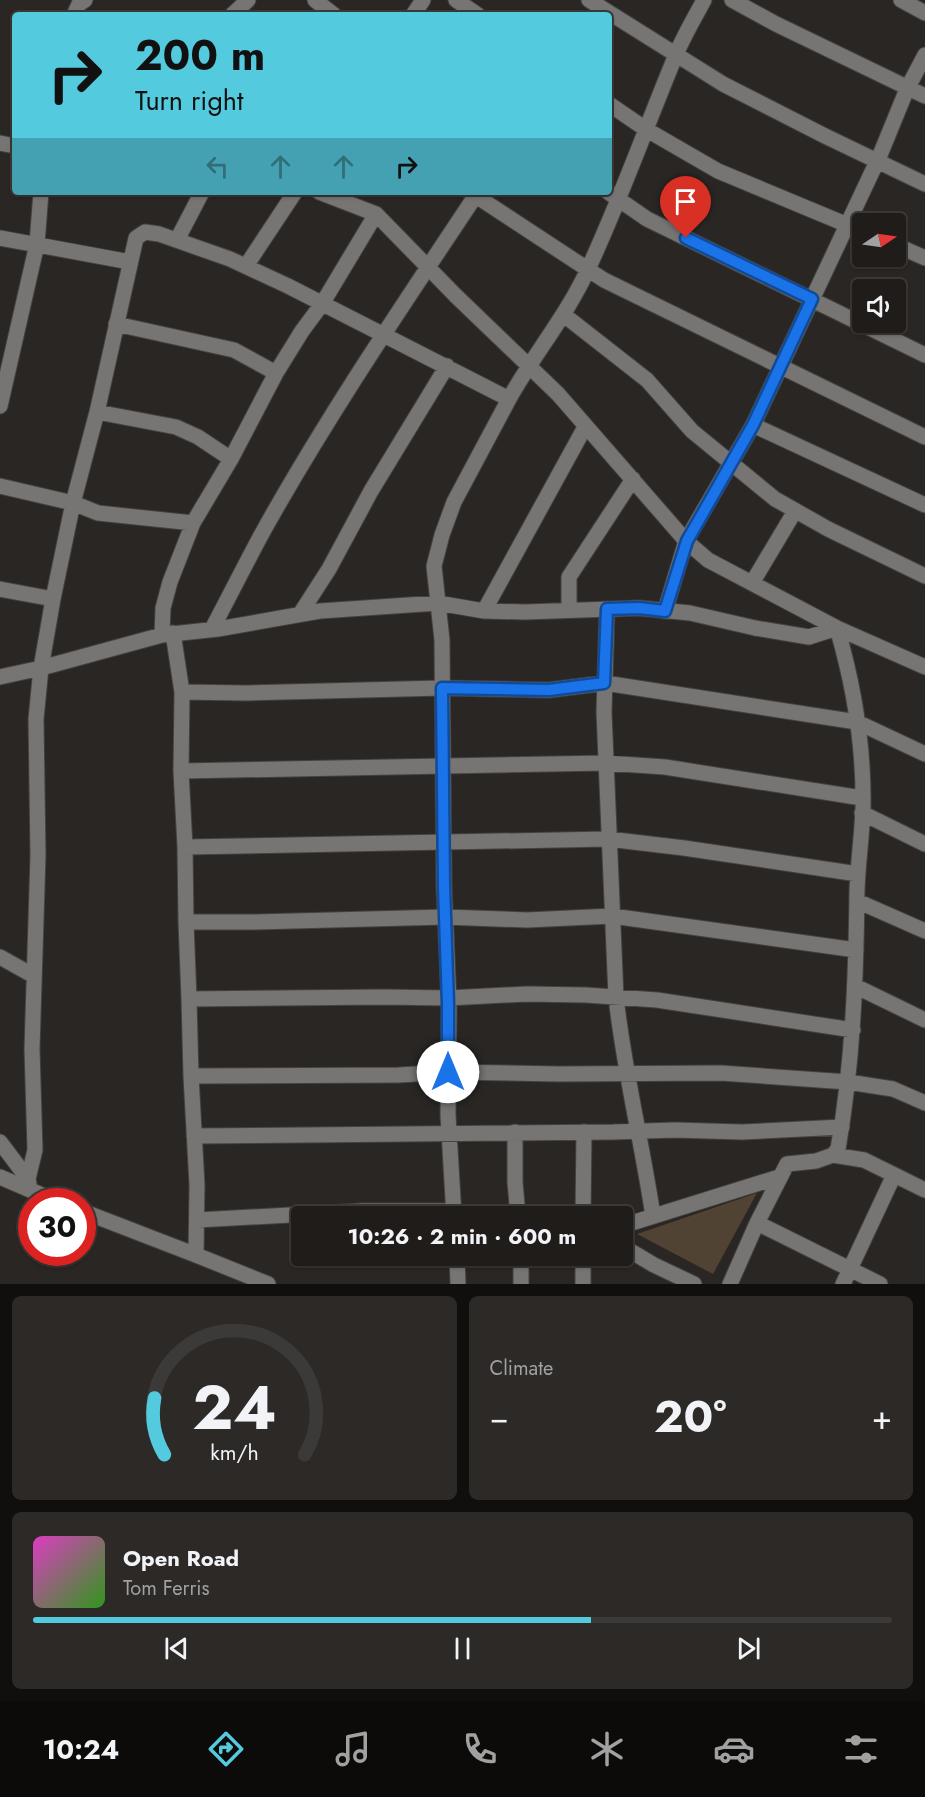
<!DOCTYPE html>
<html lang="en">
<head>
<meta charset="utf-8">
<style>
  body { margin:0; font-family:Jost,sans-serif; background:#2c2927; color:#f1f3f6; height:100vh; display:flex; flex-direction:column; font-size:22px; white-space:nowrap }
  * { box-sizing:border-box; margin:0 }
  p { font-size:20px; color:#a1a1a2 }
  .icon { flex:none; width:33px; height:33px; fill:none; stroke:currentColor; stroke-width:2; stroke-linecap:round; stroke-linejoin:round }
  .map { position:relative; height:1284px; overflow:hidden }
  .drawer { display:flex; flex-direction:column; gap:12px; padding:12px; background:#110f0e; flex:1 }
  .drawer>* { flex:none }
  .banner { position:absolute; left:12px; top:12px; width:600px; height:183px; border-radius:6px; box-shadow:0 2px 4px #0004,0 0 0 2px #3c3a39; background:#54cade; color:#111; overflow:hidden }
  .needle { width:39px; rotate:77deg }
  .buttons { position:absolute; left:852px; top:213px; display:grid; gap:12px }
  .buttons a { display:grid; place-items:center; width:54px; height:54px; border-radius:6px; background:#1f1c1a; box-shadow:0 2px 4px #0004,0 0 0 2px #3c3a39; font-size:30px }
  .speed { position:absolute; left:18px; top:1188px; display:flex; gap:12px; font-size:30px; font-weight:700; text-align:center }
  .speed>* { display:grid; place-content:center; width:78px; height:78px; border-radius:50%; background:#1f1c1a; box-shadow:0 2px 4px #0004,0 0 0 2px #3c3a39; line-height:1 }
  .speed .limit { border:9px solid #d22; background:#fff; color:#111 }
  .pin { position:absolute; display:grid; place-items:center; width:51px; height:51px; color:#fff; margin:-62px -26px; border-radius:50% 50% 50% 0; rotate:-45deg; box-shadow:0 0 6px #0007 }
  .pin .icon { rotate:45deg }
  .me { position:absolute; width:66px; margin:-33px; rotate:0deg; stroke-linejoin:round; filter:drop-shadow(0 0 4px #0008) }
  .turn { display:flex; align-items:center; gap:21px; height:126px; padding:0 24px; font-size:27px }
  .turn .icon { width:78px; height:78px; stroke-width:2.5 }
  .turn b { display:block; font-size:42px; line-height:51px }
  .lanes { display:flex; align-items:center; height:57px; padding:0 24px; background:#0003; justify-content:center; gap:30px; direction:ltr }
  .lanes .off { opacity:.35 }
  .big { font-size:45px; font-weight:700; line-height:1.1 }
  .drawer .card { flex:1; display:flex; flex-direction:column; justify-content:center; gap:9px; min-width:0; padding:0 21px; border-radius:9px; background:#2c2927 }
  .drawer .dial { align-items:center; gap:0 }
  .dial svg { height:156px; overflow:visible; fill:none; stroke:#3c3a39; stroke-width:7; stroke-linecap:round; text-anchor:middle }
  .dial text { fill:#f1f3f6; stroke:none }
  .song { display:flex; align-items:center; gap:18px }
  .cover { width:72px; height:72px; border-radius:9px; background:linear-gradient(135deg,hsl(310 70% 55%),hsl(110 70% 35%)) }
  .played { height:6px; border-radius:3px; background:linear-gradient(90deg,#54cade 65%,#3c3a39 65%) }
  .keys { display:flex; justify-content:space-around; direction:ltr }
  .heat { display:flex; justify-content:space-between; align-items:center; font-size:33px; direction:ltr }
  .drawer .tiles { flex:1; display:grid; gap:12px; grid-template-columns:1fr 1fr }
  .card:last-child { grid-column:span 2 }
  .trip { position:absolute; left:291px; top:1206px; width:342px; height:60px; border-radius:6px; background:#1f1c1a; box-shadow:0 2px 4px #0004,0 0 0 2px #3c3a39; font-weight:700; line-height:60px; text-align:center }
  .tab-bar { display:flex; height:96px; justify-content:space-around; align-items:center; background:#0c0b0a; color:#a1a1a2 }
  .tab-bar .icon { width:42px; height:42px }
  .tab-bar .selected { color:#54cade }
  .tab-bar b { font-size:27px; color:#f1f3f6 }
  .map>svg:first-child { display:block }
  .green { fill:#514333 }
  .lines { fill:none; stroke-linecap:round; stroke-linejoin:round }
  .minor-casing { stroke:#44423f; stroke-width:17 }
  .minor { stroke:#777573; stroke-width:15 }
  .route-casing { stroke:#114b97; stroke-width:15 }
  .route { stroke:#1a73e8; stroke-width:10 }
</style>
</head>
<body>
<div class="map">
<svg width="925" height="1284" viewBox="0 0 925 1284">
  <rect width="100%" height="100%" fill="#292623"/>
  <!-- green -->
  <path class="green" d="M 757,1193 L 713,1274 L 637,1234 Z"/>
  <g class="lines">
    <defs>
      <path id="minor" d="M 315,0 L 334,15
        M 456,0 L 478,15
        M 589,0 L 723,84 L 825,136 L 925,184
        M 732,0 L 776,24 L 925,96
        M 901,0 L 925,13
        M 74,15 L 79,4 L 85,0
        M 232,15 L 248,0
        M 413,15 L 423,0
        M 609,104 L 647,130 L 718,171 L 862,231
        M 0,143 L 15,146
        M 319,192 L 376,214 L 456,296 L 558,394 L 686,541 L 708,560 L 837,628 L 925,667
        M 470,192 L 604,280 L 925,437
        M 608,192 L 647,219 L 925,355
        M 0,238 L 130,262
        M 177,240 L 202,192
        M 896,245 L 925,258
        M 246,266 L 295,192
        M 564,315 L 647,380 L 692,431 L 775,499 L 828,529 L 925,576
        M 116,324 L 234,350 L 276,373
        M 0,406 L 37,244 L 41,192
        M 97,412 L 176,427 L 198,437 L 231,459
        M 753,425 L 925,505
        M 0,486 L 73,503 L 98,513 L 193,523
        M 752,583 L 795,511
        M 0,589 L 53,599 L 41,668 L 36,719 L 38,855 L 32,1049 L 35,1150 L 28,1179
        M 53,599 L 73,503 L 97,412 L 136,238 L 145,232 L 159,234 L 230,259 L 288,286 L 509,399 C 534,354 568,314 589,267 C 621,198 646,127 675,57 C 683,37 694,19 704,0
        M 607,609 L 604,712 L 616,997 C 624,1071 642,1142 653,1216
        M 569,610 L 569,577 L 633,479
        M 484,611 L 585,427
        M 665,611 L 686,541 L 753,425 L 880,155 L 907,89 L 925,55
        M 300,614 L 329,569 L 371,491 L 447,366
        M 212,629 C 230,595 247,561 265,528 C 330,412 405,302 478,192
        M 173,633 L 182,692
        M 162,635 L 163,608 L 170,582 L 193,523 L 231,459 L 276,373 L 302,331 L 322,304 L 376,214
        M 0,677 L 41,668 L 162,635 L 218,629 L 320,611 L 438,603 L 484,611 L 525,612 L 639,608 L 690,613 L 755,628 L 809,637 L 837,628 C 854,686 864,747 863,808 C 862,835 858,863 857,890 C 856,978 853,1062 838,1149 L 833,1155
        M 181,771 L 182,692 L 246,693 L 442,688 L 549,690 L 605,683 L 857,722 L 925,754
        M 862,813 L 925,844
        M 185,847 L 181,771 L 606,763 L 665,767 L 862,798
        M 857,901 L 925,931
        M 186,922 L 185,847 L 608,839 L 684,848 L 858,874
        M 0,957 L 34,976
        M 855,986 L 925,1020
        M 189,999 L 186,922 L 255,922 L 445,917 L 527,920 L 612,916 L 856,950
        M 191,1076 L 189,999 L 384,997 L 448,998 L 527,994 L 586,995 L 657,1000 L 853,1030
        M 515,1132 L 515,1182 L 518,1216
        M 194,1136 L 613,1132 L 675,1130 L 742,1132 L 842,1127
        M 0,1142 L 28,1179 L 29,1184
        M 0,1177 L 58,1202
        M 82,1211 L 196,1255
        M 454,1216 L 448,1115 L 449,1004 L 444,886 L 442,640 L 434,566 L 442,535 L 454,502 L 509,399
        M 583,1216 L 584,1132
        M 197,1220 L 362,1211 L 454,1211
        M 757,1223 L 880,1284
        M 622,1226 L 779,1177
        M 622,1246 L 654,1265 L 694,1284
        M 457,1256 L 458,1284
        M 583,1256 L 583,1284
        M 268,1284 L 196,1255 L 197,1185 L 191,1076 L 399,1075 L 448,1072 L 559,1074 L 721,1073 L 848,1082 L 893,1089 L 925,1103
        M 521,1284 L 521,1256
        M 730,1284 L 757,1223 L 787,1164 L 816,1161 L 833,1155 L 864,1160 L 925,1190
        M 843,1284 L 894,1175"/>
    </defs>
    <!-- minor casing -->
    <use href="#minor" class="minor-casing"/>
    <!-- minor -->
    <use href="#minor" class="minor"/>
  </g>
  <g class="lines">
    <defs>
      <path id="route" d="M 448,1072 L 448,1004 L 444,886 L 442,688 L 549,690 L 604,683 L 607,609 L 639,608 L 665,611 L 687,541 L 753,425 L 812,299 L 686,238"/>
    </defs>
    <!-- route casing -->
    <use href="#route" class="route-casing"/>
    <!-- route -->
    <use href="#route" class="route"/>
  </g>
</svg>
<div class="buttons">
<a><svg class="needle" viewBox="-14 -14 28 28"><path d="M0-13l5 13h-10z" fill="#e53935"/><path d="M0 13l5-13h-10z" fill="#a1a1a2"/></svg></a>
<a><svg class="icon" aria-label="sound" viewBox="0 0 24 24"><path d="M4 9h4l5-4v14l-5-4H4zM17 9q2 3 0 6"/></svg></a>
</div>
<div class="speed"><div class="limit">30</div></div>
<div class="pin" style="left:686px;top:238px;background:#d93025"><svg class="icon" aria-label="arrive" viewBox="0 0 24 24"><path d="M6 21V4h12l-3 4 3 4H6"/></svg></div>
<svg class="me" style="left:448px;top:1072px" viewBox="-20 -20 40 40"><circle r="19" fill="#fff"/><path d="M0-13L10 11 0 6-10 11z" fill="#1a73e8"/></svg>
<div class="trip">10:26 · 2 min · 600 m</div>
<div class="banner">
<div class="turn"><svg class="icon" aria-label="right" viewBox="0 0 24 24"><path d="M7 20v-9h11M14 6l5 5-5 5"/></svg><div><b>200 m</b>Turn right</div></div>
<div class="lanes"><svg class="icon off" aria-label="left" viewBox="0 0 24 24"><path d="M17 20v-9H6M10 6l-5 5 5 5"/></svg><svg class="icon off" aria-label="ahead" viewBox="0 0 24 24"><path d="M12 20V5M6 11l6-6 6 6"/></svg><svg class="icon off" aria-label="ahead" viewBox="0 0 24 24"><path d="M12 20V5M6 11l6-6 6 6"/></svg><svg class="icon" aria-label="right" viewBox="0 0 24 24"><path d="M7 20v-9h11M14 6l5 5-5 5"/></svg></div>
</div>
</div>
<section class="drawer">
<div class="tiles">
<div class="card dial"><svg viewBox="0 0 100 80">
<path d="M14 69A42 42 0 1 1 86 69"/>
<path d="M14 69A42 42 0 0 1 9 40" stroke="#54cade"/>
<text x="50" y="56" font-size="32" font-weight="700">24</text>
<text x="50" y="72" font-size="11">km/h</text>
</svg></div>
<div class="card"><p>Climate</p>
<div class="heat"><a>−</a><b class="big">20°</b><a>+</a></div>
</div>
<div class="card">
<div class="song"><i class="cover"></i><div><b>Open Road</b><p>Tom Ferris</p></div></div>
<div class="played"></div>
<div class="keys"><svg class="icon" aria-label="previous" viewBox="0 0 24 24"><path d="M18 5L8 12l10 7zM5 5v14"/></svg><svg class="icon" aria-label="pause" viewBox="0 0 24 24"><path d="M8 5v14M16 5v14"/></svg><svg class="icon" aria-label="next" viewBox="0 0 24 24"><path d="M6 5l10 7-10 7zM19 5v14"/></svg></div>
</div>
</div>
</section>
<nav class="tab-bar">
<b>10:24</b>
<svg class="icon selected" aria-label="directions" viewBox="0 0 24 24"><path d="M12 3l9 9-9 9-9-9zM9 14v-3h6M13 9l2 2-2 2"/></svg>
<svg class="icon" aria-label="music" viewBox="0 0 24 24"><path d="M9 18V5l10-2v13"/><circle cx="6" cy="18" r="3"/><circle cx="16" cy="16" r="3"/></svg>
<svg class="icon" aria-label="phone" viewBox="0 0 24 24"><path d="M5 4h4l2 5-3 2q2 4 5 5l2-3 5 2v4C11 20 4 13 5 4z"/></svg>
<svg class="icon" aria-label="climate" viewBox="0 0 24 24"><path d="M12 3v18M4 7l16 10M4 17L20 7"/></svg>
<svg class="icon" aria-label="car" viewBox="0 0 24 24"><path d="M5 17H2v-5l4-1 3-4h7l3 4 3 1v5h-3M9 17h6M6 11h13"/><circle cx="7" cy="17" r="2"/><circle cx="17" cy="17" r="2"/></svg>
<svg class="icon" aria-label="filters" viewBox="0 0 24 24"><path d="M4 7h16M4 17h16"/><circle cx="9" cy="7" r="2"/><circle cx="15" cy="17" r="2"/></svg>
</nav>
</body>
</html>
